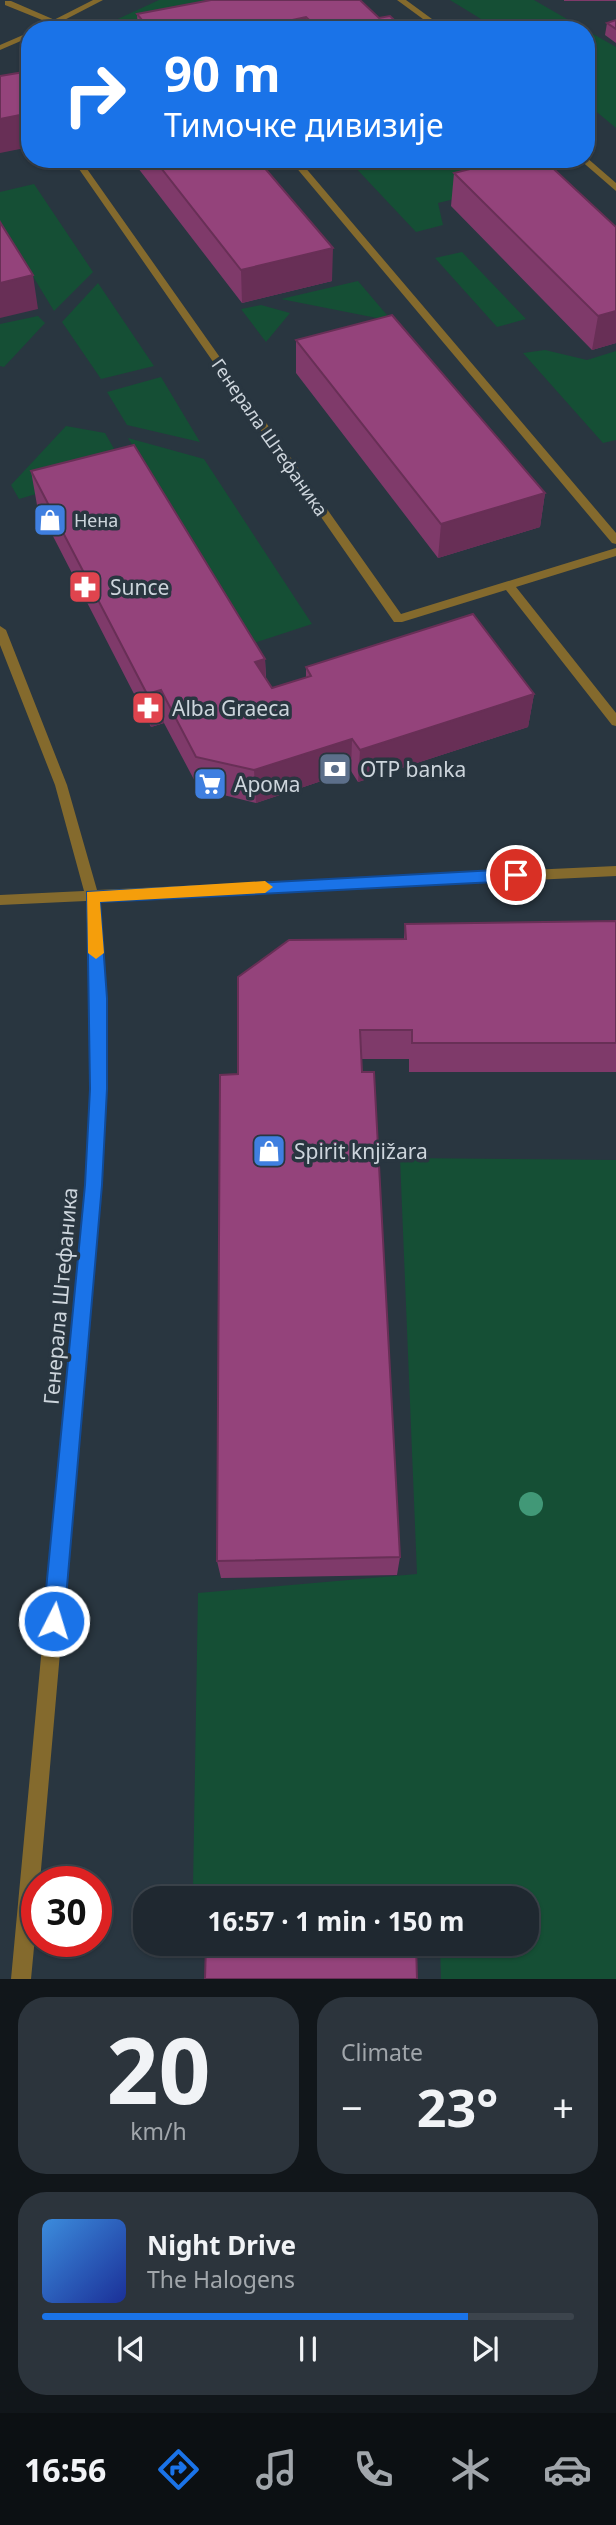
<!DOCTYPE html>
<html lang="en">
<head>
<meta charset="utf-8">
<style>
  body { margin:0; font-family:"Noto Sans",sans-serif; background:#2c343c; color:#f1f3f6; height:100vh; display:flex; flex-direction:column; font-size:26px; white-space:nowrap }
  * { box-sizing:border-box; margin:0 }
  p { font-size:23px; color:#a1a6ab }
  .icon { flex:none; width:38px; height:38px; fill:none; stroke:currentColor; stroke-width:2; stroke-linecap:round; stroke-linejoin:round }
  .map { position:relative; height:1979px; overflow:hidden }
  .drawer { display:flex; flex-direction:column; gap:18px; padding:18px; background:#11161a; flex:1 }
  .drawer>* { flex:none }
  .hud { position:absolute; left:21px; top:21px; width:574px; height:147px; border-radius:28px; box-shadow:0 2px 5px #0004,0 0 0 2px #3c444c; background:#1a73e8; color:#fff; overflow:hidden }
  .speed { position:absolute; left:21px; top:1866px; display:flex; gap:14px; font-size:35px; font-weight:700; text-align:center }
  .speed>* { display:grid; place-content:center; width:91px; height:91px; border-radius:50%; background:#1f2830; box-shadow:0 2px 5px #0004,0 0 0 2px #3c444c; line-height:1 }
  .speed .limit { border:10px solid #d22; background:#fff; color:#111 }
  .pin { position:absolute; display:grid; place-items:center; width:60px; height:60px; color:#fff; margin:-30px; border:4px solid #fff; border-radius:50%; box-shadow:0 2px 7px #0007 }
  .me { position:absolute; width:77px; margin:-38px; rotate:5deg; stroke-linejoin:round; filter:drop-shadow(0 0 5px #0008) }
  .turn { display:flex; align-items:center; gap:24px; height:147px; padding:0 28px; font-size:32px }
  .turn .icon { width:91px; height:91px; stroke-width:2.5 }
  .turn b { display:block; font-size:49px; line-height:60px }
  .big { font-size:52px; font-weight:700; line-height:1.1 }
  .drawer .widget { flex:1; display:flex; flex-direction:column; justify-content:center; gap:10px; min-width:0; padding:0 24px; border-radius:28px; background:#2c343c }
  .drawer .dial { align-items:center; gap:0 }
  .dial b { font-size:91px; line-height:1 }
  .song { display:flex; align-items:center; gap:21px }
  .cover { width:84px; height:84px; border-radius:10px; background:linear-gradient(135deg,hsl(210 70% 55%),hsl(230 70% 35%)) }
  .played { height:7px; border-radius:4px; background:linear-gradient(90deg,#1a73e8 80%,#3c444c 80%) }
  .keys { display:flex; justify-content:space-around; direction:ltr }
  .heat { display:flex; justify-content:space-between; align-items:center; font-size:38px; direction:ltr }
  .drawer .tiles { flex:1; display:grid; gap:18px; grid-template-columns:1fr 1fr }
  .widget:last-child { grid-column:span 2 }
  .trip { position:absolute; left:133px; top:1886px; width:406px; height:70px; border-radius:28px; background:#1f2830; box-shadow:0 2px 5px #0004,0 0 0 2px #3c444c; font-weight:700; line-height:70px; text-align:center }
  .tabs { display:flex; height:112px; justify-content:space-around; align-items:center; background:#0c1013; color:#a1a6ab }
  .tabs .icon { width:49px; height:49px }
  .tabs .active { color:#1a73e8 }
  .tabs b { font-size:32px; color:#f1f3f6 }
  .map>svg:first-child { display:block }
  .green { fill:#154f35 }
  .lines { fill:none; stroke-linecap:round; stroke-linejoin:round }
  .lane { fill:#846a2d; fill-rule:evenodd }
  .street { fill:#846a2d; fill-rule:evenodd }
  .tree { fill:#419877 }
  .wall { fill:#7f3a6a }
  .shaded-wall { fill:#682f56 }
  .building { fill:#94437b; stroke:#682f56; stroke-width:2 }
  .route { fill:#1a73e8; stroke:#114b97; stroke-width:2 }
  .slow { fill:#f59e0b }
  .labels { text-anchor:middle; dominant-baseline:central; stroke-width:7; stroke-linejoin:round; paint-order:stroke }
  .far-street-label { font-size:18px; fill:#cdd5dc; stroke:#293640 }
  .far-poi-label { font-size:18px; fill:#cdd5dc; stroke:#293640; text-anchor:start }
  .poi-label { font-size:21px; fill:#cdd5dc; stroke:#293640; text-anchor:start }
  .street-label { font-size:21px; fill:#cdd5dc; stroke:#293640 }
</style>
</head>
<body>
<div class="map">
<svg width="616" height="1979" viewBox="0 0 616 1979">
  <rect width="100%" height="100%" fill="#293640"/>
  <!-- green -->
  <path class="green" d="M 159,0 L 230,0 L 175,30 L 112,30 L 107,24 Z
    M 450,0 L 534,0 L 586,30 L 499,30 Z
    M 586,30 L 616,47 L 616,128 L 586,103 Z
    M 371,159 L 517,159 L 537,179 L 438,203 L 443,225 L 416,232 L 352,164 Z
    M 34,184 L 93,272 L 54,311 L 0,222 L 0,192 Z
    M 462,252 L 526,319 L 497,327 L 435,258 Z
    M 358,281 L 392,321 L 281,299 Z
    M 98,283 L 154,366 L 101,379 L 62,322 Z
    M 261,305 L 290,313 L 266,342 L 241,309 Z
    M 38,316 L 45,323 L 4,367 L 0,366 L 0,324 Z
    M 545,350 L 587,360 L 616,351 L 616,440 L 603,443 L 523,353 Z
    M 161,377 L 200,442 L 127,425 L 107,392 Z
    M 66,426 L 105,433 L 125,468 L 19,499 L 11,485 Z
    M 128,438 L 204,459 L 312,624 L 254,643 Z
    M 400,1158 L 616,1160 L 616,1979 L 441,1979 L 440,1944 L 527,1944 L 527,1899 L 438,1899 L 437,1885 L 193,1887 L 198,1593 L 417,1574 Z"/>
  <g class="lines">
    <!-- lane -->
    <path class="lane" d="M 5,1 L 11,1 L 78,30 L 67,30 L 5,5 Z
      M 72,159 L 80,159 L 401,614 L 616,548 L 616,556 L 516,587 L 616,713 L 616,726 L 612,725 L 506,590 L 402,622 L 394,622 Z
      M 289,159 L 298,159 L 616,533 L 616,544 L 612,543 Z"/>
    <!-- street -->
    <path class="street" d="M 93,0 L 103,0 L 45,30 L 34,30 Z
      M 397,0 L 406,0 L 447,30 L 438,30 Z
      M 30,32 L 30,37 L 0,50 L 0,45 Z
      M 586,157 L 616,183 L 616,191 L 579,159 L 586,159 Z
      M 0,626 L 6,630 L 67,785 L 97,890 L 616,866 L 616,876 L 99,901 L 107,1065 L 101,1185 L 40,1881 L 37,1881 L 37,1916 L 31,1979 L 11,1979 L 85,1185 L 93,1065 L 86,901 L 0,905 L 0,895 L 84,891 L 55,785 L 0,645 Z"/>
  </g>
  <!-- trees -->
  <circle class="tree" cx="531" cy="1504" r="12"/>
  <!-- wall -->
  <path class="wall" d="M 564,0 L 616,0 L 616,1 L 564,1 Z
    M 137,14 L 379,18 L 405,30 L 138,30 Z
    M 616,20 L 616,43 L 605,35 L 607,23 Z
    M 137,159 L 257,159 L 332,281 L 242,303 L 138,168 Z
    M 454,173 L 616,227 L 616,343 L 592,350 L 451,206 Z
    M 296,340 L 545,493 L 540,527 L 438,558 L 296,373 Z
    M 31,471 L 265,659 L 266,678 L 272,688 L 306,678 L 306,667 L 534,694 L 528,727 L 358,782 L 351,771 L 256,803 L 199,789 L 164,723 L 151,727 L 37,505 Z
    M 616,921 L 616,1072 L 409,1072 L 409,1059 L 361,1059 L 400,1557 L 397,1575 L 221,1578 L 217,1561 L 238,1074 L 404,939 L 405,924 Z"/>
  <!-- shaded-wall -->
  <path class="shaded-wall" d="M 306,17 L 306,30 L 259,30 L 278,23 Z
    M 30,113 L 30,147 L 0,153 L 0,119 Z
    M 333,248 L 332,281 L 242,303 L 241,270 Z
    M 33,275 L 38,309 L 0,318 L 0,283 Z
    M 616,311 L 616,343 L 592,350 L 598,316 Z
    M 545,493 L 540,527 L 438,558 L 441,524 Z
    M 265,659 L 266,692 L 255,662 Z
    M 161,690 L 164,723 L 151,727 L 147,694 Z
    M 534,694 L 528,727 L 358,782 L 360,750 Z
    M 352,739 L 351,771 L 256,803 L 254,770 Z"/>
  <!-- building -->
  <path class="building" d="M 211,0 L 360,0 L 379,18 L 390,16 L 405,30 L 320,30 L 306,17 L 278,23 L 281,25 L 259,30 L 150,30 L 137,14 Z
    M 616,20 L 616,29 L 607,23 Z
    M 30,71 L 30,113 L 0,119 L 0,76 Z
    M 154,159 L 257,159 L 333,248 L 241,270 Z
    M 510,159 L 543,159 L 616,227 L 616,311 L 598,316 L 454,173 Z
    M 0,222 L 33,275 L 0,283 Z
    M 392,315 L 545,493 L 441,524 L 296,340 Z
    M 134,445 L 265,659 L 255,662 L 272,688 L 311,676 L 306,667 L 473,614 L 534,694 L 360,750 L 352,739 L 254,770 L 196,757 L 161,690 L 147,694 L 31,471 Z
    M 616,921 L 616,1043 L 412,1043 L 412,1030 L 360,1030 L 362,1072 L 374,1072 L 400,1557 L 217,1561 L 220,1075 L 238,1074 L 238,977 L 289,940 L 406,939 L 405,924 Z
    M 206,1944 L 416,1944 L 417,1979 L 205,1979 Z"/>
  <!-- route -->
  <path class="route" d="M 516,869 L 523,875 L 516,881 L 100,902 L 107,998 L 107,1089 L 102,1185 L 64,1621 L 61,1628 L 54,1632 L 46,1628 L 43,1621 L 85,1185 L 90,1089 L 87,892 Z"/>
  <!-- slow -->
  <path class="slow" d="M 265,881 L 273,887 L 265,893 L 100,902 L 104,953 L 96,959 L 88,953 L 87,892 Z"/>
  <!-- icons -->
  <defs>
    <symbol id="shop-square" viewBox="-11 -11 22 22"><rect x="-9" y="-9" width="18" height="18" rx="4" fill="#3f7fe0" stroke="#293640"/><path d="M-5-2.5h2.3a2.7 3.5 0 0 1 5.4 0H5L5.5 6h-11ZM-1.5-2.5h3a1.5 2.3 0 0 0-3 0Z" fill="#fff"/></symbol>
    <symbol id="pharmacy-square" viewBox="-11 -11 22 22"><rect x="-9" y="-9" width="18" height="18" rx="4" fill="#e0444e" stroke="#293640"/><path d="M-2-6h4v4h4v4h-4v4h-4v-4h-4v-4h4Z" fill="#fff"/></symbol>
    <symbol id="bank-square" viewBox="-11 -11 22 22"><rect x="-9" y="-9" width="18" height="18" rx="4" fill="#5c6f8a" stroke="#293640"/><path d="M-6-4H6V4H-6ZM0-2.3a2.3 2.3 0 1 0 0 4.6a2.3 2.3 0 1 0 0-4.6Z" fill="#fff"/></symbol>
    <symbol id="supermarket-square" viewBox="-11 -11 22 22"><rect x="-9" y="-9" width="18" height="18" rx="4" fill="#3f7fe0" stroke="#293640"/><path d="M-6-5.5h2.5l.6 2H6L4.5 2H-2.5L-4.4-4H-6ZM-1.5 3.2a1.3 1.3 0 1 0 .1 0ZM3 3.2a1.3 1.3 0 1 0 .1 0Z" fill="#fff"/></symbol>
  </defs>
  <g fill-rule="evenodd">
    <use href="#shop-square" x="31" y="501" width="38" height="38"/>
    <use href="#pharmacy-square" x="66" y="568" width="38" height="38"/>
    <use href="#pharmacy-square" x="129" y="689" width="38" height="38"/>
    <use href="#bank-square" x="316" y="750" width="38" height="38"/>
    <use href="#supermarket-square" x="191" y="765" width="38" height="38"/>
    <use href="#shop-square" x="250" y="1132" width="38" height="38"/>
  </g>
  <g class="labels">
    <!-- far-street labels -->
    <g class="far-street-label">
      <text transform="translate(270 437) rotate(55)">Генерала Штефаника</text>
    </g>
    <!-- far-poi labels -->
    <g class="far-poi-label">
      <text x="74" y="520">Нена</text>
    </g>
    <!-- poi labels -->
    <g class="poi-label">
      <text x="110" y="587">Sunce</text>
      <text x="172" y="708">Alba Graeca</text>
      <text x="360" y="769">OTP banka</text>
      <text x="234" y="784">Арома</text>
      <text x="294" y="1151">Spirit knjižara</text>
    </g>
    <!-- street labels -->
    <g class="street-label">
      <text transform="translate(60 1296) rotate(-85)">Генерала Штефаника</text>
    </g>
  </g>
</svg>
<div class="speed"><div class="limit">30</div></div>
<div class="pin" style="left:516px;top:875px;background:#d93025"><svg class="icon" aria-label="arrive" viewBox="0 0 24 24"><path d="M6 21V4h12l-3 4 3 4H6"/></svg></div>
<svg class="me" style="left:54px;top:1621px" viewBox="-20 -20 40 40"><circle r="17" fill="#1a73e8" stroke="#fff" stroke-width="3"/><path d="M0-11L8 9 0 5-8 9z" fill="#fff"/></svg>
<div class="trip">16:57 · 1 min · 150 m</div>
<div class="hud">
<div class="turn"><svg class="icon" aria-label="right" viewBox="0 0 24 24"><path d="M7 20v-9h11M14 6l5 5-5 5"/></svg><div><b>90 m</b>Тимочке дивизије</div></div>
</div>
</div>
<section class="drawer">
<div class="tiles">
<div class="widget dial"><b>20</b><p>km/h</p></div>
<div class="widget"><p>Climate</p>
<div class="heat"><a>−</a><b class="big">23°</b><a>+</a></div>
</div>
<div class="widget">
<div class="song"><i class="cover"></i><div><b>Night Drive</b><p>The Halogens</p></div></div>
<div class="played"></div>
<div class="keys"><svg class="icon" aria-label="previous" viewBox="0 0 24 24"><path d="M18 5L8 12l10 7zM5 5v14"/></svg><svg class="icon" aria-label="pause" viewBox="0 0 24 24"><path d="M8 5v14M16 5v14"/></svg><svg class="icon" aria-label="next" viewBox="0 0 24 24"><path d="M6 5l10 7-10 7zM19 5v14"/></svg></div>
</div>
</div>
</section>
<nav class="tabs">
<b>16:56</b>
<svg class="icon active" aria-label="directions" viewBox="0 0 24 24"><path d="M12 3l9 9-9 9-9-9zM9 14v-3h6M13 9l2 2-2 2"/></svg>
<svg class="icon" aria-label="music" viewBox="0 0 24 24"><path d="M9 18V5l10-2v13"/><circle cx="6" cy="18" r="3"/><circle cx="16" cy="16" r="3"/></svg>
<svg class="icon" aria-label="phone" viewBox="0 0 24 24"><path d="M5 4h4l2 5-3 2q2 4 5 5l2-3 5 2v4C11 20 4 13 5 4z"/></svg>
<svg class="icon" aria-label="climate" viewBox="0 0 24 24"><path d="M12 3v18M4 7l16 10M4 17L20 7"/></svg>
<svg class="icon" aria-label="car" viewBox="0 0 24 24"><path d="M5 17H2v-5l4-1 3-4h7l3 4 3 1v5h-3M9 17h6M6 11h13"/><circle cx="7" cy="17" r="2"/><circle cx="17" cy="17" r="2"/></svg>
</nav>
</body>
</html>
